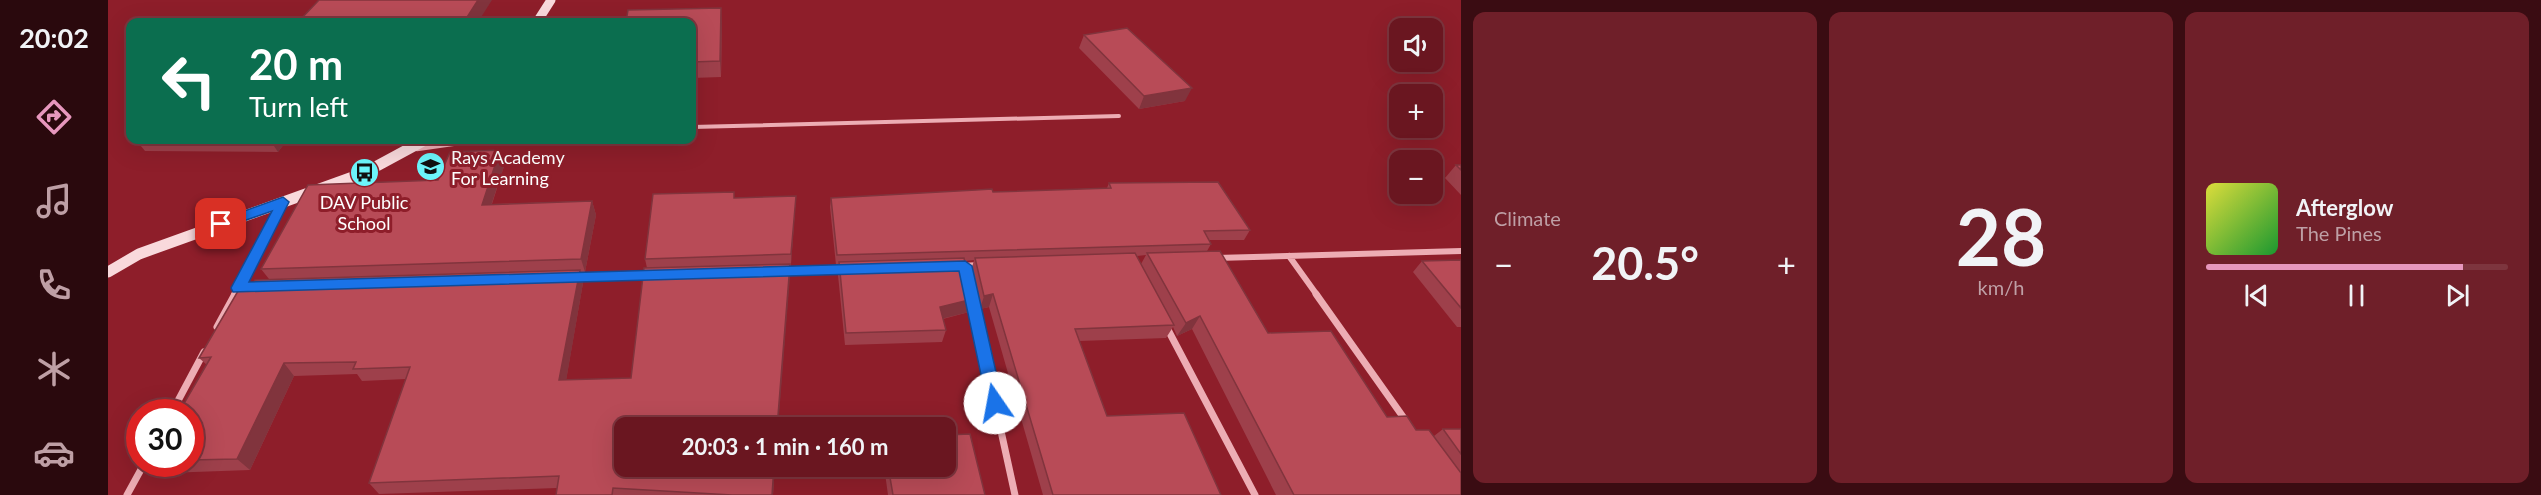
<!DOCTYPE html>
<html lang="en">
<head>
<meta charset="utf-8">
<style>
  body { margin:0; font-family:Lato,sans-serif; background:#6f1f29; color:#f1f3f6; height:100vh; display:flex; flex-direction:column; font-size:22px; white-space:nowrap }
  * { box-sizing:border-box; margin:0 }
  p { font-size:20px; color:#be9fa5 }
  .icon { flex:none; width:33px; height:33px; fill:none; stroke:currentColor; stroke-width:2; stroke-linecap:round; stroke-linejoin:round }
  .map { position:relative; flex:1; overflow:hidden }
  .drawer { display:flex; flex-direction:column; gap:12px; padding:12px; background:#3a0c12; width:1080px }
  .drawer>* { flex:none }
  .guide { position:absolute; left:18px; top:18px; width:570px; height:126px; border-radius:12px; box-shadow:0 6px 24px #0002,0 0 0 2px #7d353e; background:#0b6e4f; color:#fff; overflow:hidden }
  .buttons { position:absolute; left:1281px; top:18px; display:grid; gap:12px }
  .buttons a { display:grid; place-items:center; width:54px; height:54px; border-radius:12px; background:#6a1620; box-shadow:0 6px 24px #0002,0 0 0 2px #7d353e; font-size:30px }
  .speed { position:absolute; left:18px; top:399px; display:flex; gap:12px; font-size:30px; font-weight:700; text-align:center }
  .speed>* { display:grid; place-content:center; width:78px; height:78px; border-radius:50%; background:#6a1620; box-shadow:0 6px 24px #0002,0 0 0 2px #7d353e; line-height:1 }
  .speed .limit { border:9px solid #d22; background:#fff; color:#111 }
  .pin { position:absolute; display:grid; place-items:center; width:51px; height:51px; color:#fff; margin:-26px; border-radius:12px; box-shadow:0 3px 9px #0006 }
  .me { position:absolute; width:66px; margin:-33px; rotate:348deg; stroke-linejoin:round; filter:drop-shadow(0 0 4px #0008) }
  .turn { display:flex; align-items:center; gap:21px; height:126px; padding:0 24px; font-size:27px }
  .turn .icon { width:78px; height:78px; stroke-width:2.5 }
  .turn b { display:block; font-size:42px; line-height:51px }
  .big { font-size:45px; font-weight:700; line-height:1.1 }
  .drawer .tile { flex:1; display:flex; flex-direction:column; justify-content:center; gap:9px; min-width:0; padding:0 21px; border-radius:12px; background:#6f1f29 }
  .drawer .dial { align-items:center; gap:0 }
  .dial b { font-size:78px; line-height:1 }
  .song { display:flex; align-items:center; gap:18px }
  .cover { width:72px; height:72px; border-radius:9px; background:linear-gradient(135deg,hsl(60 70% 55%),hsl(130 70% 35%)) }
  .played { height:6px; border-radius:3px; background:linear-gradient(90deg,#e797bd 85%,#7d353e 85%) }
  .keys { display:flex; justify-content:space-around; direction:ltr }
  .heat { display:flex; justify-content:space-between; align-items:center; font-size:33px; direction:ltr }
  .drawer .tiles { flex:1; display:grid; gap:12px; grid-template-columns:repeat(3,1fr) }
  .trip { position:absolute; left:506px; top:417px; width:342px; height:60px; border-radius:12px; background:#6a1620; box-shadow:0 6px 24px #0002,0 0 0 2px #7d353e; font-weight:700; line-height:60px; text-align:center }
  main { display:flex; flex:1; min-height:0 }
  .dock { display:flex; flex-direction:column; width:108px; justify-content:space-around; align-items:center; background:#2a090d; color:#be9fa5 }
  .dock .icon { width:42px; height:42px }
  .dock .active { color:#e797bd }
  .dock b { font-size:27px; color:#f1f3f6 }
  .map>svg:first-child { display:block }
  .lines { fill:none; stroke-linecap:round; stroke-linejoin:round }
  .lane-far1 { stroke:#edadb4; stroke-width:4 }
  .lane { stroke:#edadb4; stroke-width:4.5 }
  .street-far1 { stroke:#edadb4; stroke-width:6 }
  .street { stroke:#edadb4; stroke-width:7 }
  .secondary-far1 { stroke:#f9d9dc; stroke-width:9 }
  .secondary { stroke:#f9d9dc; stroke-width:11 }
  .wall { fill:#9e404b; fill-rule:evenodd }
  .shaded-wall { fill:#81343d }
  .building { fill:#b84b57; stroke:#81343d; stroke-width:1.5 }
  .route { fill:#1a73e8; stroke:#114b97; stroke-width:1.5 }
  .labels { text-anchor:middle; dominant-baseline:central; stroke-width:6; stroke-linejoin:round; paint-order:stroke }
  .poi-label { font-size:18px; fill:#fff; stroke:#8e1e2a; text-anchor:start }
</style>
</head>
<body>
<main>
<nav class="dock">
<b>20:02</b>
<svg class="icon active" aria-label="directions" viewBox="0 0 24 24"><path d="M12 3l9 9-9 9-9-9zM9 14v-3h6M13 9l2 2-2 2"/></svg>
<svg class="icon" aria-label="music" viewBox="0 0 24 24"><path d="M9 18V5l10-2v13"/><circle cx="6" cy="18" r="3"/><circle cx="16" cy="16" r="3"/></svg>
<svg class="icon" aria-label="phone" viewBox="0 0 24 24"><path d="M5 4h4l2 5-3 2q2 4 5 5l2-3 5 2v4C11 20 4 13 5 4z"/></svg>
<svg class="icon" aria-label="climate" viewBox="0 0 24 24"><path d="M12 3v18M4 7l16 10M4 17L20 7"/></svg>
<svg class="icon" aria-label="car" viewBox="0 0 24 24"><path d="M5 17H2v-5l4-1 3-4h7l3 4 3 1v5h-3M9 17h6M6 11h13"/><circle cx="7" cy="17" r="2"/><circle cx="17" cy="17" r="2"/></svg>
</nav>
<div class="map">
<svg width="1353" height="495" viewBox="0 0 1353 495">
  <rect width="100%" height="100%" fill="#8e1e2a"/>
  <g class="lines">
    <!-- lane-far1 -->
    <path class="lane-far1" d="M 584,127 L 1011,116"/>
    <!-- lane -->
    <path class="lane" d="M 309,149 L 372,140"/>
    <!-- street-far1 -->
    <path class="street-far1" d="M 1181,256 L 1209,295
      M 1108,258 L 1353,251
      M 850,266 L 873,265
      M 676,271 L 738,270
      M 466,278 L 543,276
      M 130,288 L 150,288
      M 126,295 L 174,204"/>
    <!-- street -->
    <path class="street" d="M 863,294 L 907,495
      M 1208,294 L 1298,421
      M 1058,326 L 1147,495
      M 109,327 L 127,294
      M 64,412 L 96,352
      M 19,495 L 36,464"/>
    <!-- secondary-far1 -->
    <path class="secondary-far1" d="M 429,22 L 443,0"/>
    <!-- secondary -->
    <path class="secondary" d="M 0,272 L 31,254 L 256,173 L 317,140"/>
  </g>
  <!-- wall -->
  <path class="wall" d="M 584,22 L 614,23 L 613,77 L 584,78 Z
    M 976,35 L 1077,101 L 1031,109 L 971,48 Z
    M 28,140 L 179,140 L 170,152 L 37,151 Z
    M 392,150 L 397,163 L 384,204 L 484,201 L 488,215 L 477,272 L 472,272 L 475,283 L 458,380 L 523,378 L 539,268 L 537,259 L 626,192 L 626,198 L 688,196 L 682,277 L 516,466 L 667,466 L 665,495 L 448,495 L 449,488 L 271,494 L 261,483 L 298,379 L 254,381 L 249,374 L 186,376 L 142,470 L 58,473 L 46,464 L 82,464 L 82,412 L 99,365 L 91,358 L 141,291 L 161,279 L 153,269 Z
    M 1348,165 L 1353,165 L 1353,195 L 1337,178 Z
    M 1001,183 L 1142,230 L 1136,240 L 1101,240 L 1103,244 L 1099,251 L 1160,333 L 1279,417 L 1308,430 L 1326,436 L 1335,429 L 1353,429 L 1353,495 L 1168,495 L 1084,329 L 1069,336 L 1065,327 L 1058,338 L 971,341 L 999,416 L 1113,495 L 935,495 L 881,307 L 872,309 L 863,271 L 866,260 L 857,261 L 861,312 L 835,319 L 838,330 L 834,342 L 737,345 L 730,275 L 730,265 L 728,265 L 722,207 L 723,198 L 999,188 ZM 1038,255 L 1033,264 L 1029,256 Z
    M 1353,260 L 1353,327 L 1349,327 L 1305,272 L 1314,261 Z
    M 776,466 L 837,466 L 877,495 L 780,495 Z"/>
  <!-- shaded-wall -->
  <path class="shaded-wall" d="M 370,0 L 384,0 L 370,22 L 356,22 Z
    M 613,8 L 614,23 L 613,77 L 612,61 Z
    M 1084,88 L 1077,101 L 1031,109 L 1036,96 Z
    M 162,140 L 179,140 L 170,152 Z
    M 392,150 L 397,163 L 379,218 L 374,205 Z
    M 688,196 L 687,208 L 683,266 L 683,254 Z
    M 484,201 L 488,215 L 477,272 L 473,259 Z
    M 682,264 L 682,277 L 670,428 L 669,428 Z
    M 472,270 L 475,283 L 456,393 L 451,380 Z
    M 885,294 L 881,307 L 872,309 L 876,296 Z
    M 865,299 L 861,312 L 829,320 L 832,307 Z
    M 1092,316 L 1084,329 L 1069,336 L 1078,323 Z
    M 176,363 L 186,376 L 142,470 L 129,459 Z
    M 666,466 L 667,466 L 665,495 L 664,495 Z"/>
  <!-- building -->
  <path class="building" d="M 211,0 L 370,0 L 356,22 L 190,22 Z
    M 613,8 L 612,61 L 584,62 L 584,22 L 518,22 L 520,10 Z
    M 1019,28 L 1084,88 L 1036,96 L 976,35 Z
    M 392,150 L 374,205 L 484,201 L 473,259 L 153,269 L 200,185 L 330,180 L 342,152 Z
    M 1348,165 L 1353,165 L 1353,170 Z
    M 1110,182 L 1142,230 L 1096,231 L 1103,244 L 729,255 L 723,198 L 868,190 L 884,189 L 885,192 L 1003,188 L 1001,183 Z
    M 626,192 L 626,198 L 688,196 L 683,254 L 537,259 L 545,194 Z
    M 1112,251 L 1160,333 L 1223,331 L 1279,417 L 1299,416 L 1308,430 L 1321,430 L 1353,473 L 1353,495 L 1186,495 L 1092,316 L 1078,323 L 1039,253 Z
    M 1027,253 L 1066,325 L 967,329 L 999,416 L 1076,413 L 1113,495 L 945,495 L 885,294 L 876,296 L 867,258 Z
    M 856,258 L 865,299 L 832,307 L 838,330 L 738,333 L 731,262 Z
    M 1353,260 L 1353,308 L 1314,261 Z
    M 682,264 L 669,428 L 516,428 L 516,466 L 666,466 L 664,495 L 624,495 L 505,488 L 504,495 L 448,495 L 451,476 L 261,483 L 302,367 L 245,369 L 248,362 L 176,363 L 129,459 L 82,460 L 82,412 L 71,412 L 103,357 L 91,358 L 130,291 L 141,291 L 147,280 L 472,270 L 451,380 L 523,378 L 536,268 Z
    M 1335,429 L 1353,429 L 1353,454 Z
    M 862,434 L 877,495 L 785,495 L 780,466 L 837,466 L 837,435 Z"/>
  <!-- route -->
  <path class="route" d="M 175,197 L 181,202 L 141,282 L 857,261 L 864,266 L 895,403 L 892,408 L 881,408 L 879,403 L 851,271 L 125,292 L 123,288 L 164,211 L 113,229 L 107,224 L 109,221 Z"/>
  <!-- icons -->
  <defs>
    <symbol id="school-disc" viewBox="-11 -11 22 22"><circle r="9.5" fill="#6cf5fb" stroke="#8e1e2a"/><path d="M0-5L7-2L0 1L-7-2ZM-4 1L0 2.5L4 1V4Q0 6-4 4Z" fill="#111"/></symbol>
    <symbol id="bus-disc" viewBox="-11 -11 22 22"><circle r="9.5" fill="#6cf5fb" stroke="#8e1e2a"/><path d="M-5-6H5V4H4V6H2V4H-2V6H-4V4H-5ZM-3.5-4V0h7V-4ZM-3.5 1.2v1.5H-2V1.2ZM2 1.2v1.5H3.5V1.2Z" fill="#111"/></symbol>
  </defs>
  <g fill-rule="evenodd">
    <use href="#school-disc" x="306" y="150" width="33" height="33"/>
    <use href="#bus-disc" x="240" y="156" width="33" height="33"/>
  </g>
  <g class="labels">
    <!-- poi labels -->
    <g class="poi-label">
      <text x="343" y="157">Rays Academy<tspan x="343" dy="21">For Learning</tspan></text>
      <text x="256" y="202" text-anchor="middle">DAV Public<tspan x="256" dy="21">School</tspan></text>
    </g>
  </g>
</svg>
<div class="buttons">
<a><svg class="icon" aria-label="sound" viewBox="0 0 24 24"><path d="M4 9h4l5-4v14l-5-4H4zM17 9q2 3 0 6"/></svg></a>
<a>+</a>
<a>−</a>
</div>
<div class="speed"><div class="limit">30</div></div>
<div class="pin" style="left:113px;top:224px;background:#d93025"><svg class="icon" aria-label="arrive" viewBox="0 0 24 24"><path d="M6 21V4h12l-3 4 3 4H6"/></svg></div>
<svg class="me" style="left:887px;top:403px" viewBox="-20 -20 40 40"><circle r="19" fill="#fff"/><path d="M0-13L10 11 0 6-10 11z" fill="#1a73e8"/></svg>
<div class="trip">20:03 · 1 min · 160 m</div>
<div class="guide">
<div class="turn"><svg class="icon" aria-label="left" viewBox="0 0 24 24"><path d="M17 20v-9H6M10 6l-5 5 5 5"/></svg><div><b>20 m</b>Turn left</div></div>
</div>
</div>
<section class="drawer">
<div class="tiles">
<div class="tile"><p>Climate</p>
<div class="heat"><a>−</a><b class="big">20.5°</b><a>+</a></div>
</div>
<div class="tile dial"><b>28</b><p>km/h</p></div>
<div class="tile">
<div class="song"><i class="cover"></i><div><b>Afterglow</b><p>The Pines</p></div></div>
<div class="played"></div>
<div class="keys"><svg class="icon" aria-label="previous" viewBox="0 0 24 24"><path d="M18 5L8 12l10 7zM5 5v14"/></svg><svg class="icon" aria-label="pause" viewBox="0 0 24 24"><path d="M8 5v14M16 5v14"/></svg><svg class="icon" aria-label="next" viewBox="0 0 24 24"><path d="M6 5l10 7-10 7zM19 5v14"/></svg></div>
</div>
</div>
</section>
</main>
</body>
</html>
